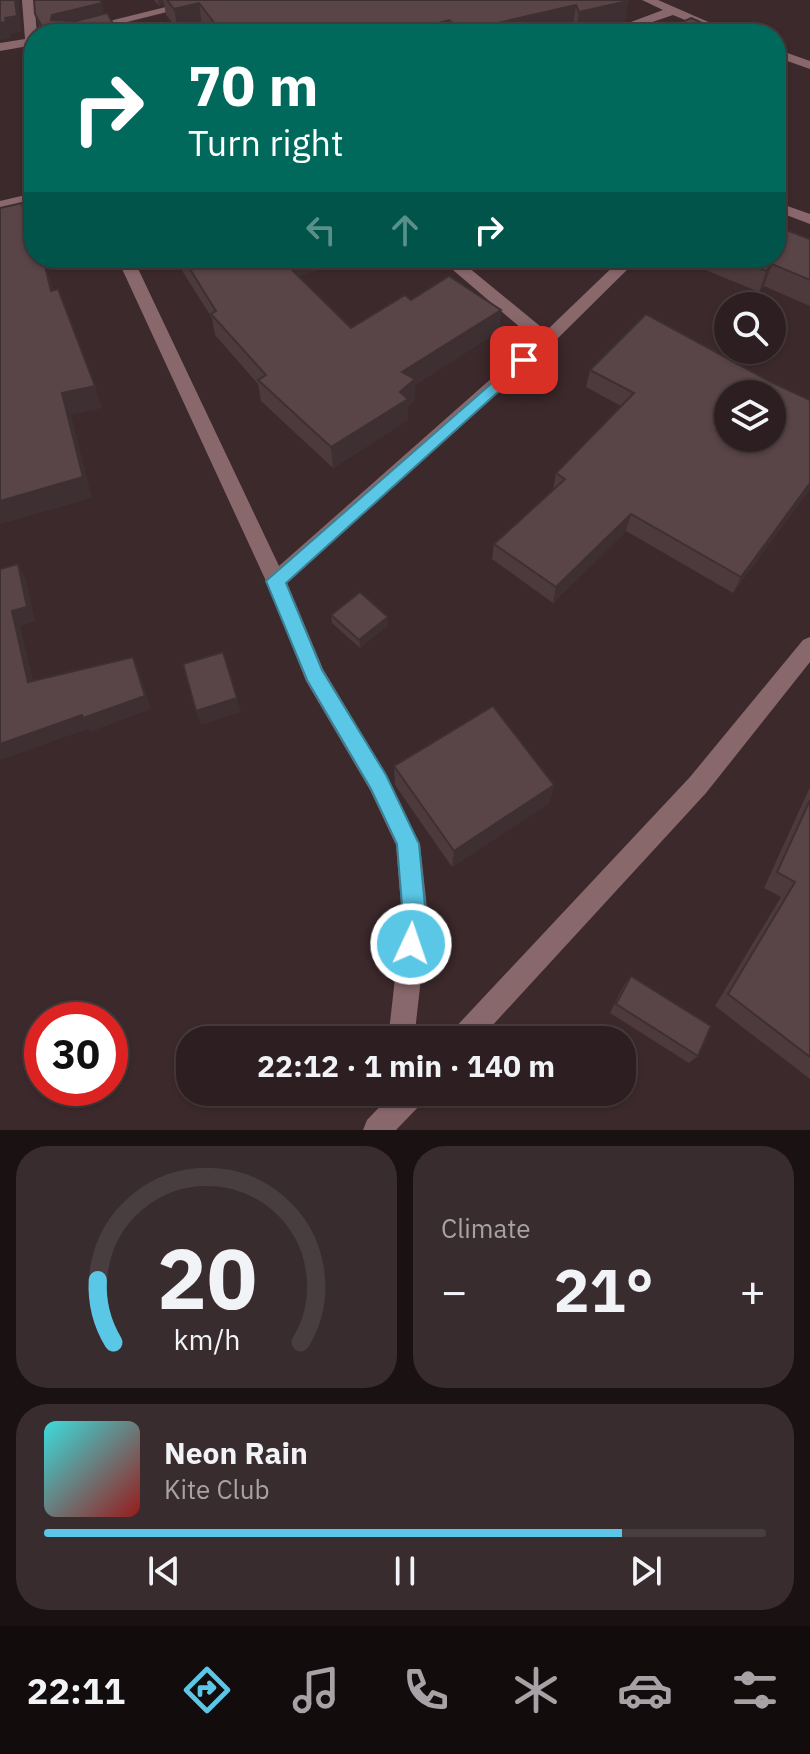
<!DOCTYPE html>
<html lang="en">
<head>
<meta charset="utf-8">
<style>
  body { margin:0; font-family:"IBM Plex Sans",sans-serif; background:#392c2e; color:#f1f3f6; height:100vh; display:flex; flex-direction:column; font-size:30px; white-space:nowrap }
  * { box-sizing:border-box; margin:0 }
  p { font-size:26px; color:#a7a2a5 }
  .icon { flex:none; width:44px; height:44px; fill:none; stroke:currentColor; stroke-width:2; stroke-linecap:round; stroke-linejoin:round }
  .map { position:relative; height:1130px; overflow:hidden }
  .panel { display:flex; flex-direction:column; gap:16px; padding:16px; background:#191112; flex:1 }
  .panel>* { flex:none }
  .banner { position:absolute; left:24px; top:24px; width:762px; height:244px; border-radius:32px; box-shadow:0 2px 6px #0004,0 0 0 2px #483d3f; background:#00695c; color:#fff; overflow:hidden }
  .controls { position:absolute; left:714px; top:292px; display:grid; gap:16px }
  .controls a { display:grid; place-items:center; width:72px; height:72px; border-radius:50%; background:#2d1f21; box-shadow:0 2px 6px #0004,0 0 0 2px #483d3f; font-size:40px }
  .speed { position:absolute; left:24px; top:1002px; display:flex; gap:16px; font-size:40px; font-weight:700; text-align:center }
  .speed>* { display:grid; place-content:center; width:104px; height:104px; border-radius:50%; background:#2d1f21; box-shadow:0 2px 6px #0004,0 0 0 2px #483d3f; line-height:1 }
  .speed .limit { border:12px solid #d22; background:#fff; color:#111 }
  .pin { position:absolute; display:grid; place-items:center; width:68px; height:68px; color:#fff; margin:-34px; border-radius:16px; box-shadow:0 4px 12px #0006 }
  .me { position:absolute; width:88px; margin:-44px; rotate:3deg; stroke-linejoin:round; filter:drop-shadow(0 0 6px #0008) }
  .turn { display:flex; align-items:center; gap:28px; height:168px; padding:0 32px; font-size:36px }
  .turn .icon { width:104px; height:104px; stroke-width:2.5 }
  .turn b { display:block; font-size:56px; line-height:68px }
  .lanes { display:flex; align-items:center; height:76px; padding:0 32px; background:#0003; justify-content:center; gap:40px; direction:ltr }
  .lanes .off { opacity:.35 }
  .big { font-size:60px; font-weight:800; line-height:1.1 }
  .panel .card { flex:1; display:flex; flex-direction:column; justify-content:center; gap:12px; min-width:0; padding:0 28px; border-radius:32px; background:#392c2e }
  .panel .dial { align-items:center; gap:0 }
  .dial svg { height:208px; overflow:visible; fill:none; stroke:#483d3f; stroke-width:7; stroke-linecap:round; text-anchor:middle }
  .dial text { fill:#f1f3f6; stroke:none }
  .song { display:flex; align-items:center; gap:24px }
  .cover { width:96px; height:96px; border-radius:12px; background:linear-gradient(135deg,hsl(180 70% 55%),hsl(0 70% 35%)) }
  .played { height:8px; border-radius:4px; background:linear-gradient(90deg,#5bc7e7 80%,#483d3f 80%) }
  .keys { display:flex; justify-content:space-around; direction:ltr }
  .heat { display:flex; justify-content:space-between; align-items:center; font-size:44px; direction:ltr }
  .panel .tiles { flex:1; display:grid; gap:16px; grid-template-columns:1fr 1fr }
  .card:last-child { grid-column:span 2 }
  .trip { position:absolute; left:176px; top:1026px; width:460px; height:80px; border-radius:32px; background:#2d1f21; box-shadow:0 2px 6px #0004,0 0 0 2px #483d3f; font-weight:800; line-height:80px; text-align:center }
  .menu { display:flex; height:128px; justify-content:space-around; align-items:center; background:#120c0d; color:#a7a2a5 }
  .menu .icon { width:56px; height:56px }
  .menu .selected { color:#5bc7e7 }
  .menu b { font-size:36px; color:#f1f3f6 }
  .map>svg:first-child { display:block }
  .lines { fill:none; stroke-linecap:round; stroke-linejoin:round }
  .minor { fill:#89686c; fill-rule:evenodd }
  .wall { fill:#4d3a3d }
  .shaded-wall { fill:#3e3032 }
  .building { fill:#594447; stroke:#3e3032; stroke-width:2; fill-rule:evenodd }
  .route { fill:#5bc7e7; stroke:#3b8196; stroke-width:2 }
</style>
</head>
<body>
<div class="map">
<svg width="810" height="1130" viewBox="0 0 810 1130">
  <rect width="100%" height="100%" fill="#3c292c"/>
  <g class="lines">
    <!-- minor -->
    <path class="minor" d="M 22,0 L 34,0 L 37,34 L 34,34 L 34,45 L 0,51 L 0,43 L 25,39 Z
      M 194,0 L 215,0 L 79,34 L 57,34 Z
      M 642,0 L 658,0 L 736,34 L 719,34 L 673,15 L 617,34 L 599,34 L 663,10 Z
      M 776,49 L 810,61 L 810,69 L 776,57 Z
      M 34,193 L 34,201 L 0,209 L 0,201 Z
      M 776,202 L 810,214 L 810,224 L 776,211 Z
      M 117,258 L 133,258 L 279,566 L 535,340 L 439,258 L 457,258 L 546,331 L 622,258 L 639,258 L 552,344 L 287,583 L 323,669 L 386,774 L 420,844 L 428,917 L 414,1040 L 388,1040 L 402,917 L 396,845 L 370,790 L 306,681 L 266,581 Z
      M 810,637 L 810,662 L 706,793 L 479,1040 L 448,1040 L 452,1031 L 690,777 L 803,640 Z
      M 394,1092 L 427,1092 L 423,1102 L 396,1130 L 363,1130 L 367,1120 Z"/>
  </g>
  <!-- wall -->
  <path class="wall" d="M 154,0 L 628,0 L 628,1 L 625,21 L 576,32 L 573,25 L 536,34 L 210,34 L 202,24 L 178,30 L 166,15 L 164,4 L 159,6 Z
    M 35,14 L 104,14 L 119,34 L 42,34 Z
    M 810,239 L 810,306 L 764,286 L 759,292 L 696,266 L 698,258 L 776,258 Z
    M 174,258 L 356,258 L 299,276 L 351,328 L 411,300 L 501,310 L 499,331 L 415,385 L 415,400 L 408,406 L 408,420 L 333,468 L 261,401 L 258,384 L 215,335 L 212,318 Z
    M 646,314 L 810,489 L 733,593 L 626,531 L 553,603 L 492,559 L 494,544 L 553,490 L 556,473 L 621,406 L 586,387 L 590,370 Z
    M 331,615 L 388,617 L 388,625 L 360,648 L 332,623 Z
    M 394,766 L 554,785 L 549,803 L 452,867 L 395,785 Z
    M 810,787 L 810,1079 L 715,1006 L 781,897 L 764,888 Z
    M 631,976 L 698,1056 L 689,1063 L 610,1013 L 624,985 Z"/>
  <!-- shaded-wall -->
  <path class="shaded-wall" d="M 15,0 L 19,0 L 21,32 L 10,34 L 11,38 L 0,40 L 0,23 L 5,18 Z
    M 158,0 L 163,0 L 164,4 L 159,6 Z
    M 628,1 L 625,21 L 576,32 L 579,12 Z
    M 102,3 L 105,19 L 56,31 L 51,20 L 52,15 Z
    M 199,3 L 202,24 L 178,30 L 174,9 Z
    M 576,5 L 573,25 L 536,34 L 463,34 L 463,31 Z
    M 449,20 L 449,34 L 398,34 Z
    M 22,203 L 30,225 L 34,243 L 34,256 Z
    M 43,258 L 49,276 L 59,313 L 51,291 Z
    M 287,258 L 356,258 L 284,281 L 282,260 Z
    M 772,264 L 764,286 L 759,292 L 766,271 Z
    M 501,310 L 499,331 L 415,385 L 415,400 L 408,406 L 408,420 L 333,468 L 331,447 L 400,392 L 402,372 Z
    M 95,386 L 102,408 L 71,415 L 92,498 L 0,524 L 0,501 L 62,393 Z
    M 810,483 L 810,489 L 733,593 L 741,577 Z
    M 631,514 L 626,531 L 553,603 L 556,587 Z
    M 18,564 L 26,579 L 35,621 L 20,626 L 37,696 L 28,682 L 12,611 Z
    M 388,617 L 388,625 L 360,648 L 359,640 Z
    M 133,657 L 139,671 L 151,709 L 90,732 L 88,729 L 0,760 L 0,744 Z
    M 237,698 L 241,712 L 201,725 L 196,711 Z
    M 554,785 L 549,803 L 452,867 L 454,851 Z"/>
  <!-- building -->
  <path class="building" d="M 0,0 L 15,0 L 17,16 L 5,18 L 6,22 L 0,23 Z
    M 34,0 L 100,0 L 102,3 L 52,15 L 51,20 L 76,21 L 107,13 L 119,34 L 46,34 L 35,14 Z
    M 167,0 L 628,0 L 628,1 L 579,12 L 576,5 L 463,31 L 449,20 L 398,34 L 223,34 L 199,3 L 174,9 Z
    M 691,18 L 727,34 L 628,34 L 645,24 L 659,33 Z
    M 22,203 L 34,258 L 43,258 L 51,291 L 58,289 L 95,386 L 62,393 L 83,477 L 0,501 L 0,208 Z
    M 776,226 L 810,239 L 810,280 L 772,264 L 766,271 L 735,258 L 776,258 Z
    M 183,258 L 287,258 L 282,260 L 351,328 L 405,295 L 411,300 L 449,276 L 501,310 L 402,372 L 415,379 L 400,392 L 408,399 L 331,447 L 258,380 L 266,375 L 211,314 L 216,311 Z
    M 646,314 L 769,381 L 810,400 L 810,483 L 741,577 L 631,514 L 556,587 L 494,544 L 565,479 L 556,473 L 634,393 L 590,370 ZM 728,394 L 772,394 L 772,438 L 728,438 Z
    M 18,564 L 27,607 L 12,611 L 28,682 L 133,657 L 145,696 L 83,718 L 82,715 L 0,744 L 0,569 Z
    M 360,592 L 388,617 L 359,640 L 331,615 Z
    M 223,652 L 237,698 L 196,711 L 183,664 Z
    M 493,706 L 554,785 L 454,851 L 394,766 Z
    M 810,800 L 810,1057 L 728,994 L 795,882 L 777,872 Z
    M 631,976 L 711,1026 L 698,1056 L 616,1004 Z"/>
  <!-- route -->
  <path class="route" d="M 524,355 L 529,357 L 529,364 L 286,583 L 322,670 L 386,775 L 419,844 L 426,917 L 420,953 L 411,956 L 403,953 L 400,944 L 403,917 L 397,844 L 371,789 L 307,680 L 266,581 Z"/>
</svg>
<div class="controls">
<a><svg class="icon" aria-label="search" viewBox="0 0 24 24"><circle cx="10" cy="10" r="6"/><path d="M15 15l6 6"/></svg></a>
<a><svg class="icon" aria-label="layers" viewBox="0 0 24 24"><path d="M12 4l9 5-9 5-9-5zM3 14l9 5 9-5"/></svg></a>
</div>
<div class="speed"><div class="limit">30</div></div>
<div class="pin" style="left:524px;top:360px;background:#d93025"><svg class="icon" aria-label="arrive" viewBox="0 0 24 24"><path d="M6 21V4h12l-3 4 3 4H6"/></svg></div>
<svg class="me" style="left:411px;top:944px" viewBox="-20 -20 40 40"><circle r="17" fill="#5bc7e7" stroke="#fff" stroke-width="3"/><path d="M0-11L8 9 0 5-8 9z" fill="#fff"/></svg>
<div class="trip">22:12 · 1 min · 140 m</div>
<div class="banner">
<div class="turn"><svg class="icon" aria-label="right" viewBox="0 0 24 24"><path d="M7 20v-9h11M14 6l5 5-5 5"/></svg><div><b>70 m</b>Turn right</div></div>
<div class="lanes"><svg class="icon off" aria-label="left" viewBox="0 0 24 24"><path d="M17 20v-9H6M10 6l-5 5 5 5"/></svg><svg class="icon off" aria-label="ahead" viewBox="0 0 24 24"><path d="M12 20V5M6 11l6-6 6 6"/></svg><svg class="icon" aria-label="right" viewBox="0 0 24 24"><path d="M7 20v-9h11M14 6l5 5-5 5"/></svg></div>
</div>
</div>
<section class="panel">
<div class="tiles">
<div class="card dial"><svg viewBox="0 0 100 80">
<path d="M14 69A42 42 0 1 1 86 69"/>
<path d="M14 69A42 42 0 0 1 8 45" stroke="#5bc7e7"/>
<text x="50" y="56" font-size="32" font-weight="700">20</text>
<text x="50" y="72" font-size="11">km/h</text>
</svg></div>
<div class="card"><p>Climate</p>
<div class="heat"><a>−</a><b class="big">21°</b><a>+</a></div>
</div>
<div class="card">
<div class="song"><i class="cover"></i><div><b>Neon Rain</b><p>Kite Club</p></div></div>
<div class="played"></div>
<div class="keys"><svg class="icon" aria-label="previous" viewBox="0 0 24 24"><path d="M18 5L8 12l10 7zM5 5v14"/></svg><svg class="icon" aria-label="pause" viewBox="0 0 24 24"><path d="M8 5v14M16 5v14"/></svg><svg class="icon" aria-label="next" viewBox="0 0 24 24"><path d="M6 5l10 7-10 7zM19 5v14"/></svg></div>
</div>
</div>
</section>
<nav class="menu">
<b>22:11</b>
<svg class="icon selected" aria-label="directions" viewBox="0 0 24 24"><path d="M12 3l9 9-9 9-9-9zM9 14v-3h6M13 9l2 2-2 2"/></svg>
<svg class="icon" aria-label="music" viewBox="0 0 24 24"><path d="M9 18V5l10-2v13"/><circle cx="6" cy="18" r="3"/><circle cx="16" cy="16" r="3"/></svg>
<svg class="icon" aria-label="phone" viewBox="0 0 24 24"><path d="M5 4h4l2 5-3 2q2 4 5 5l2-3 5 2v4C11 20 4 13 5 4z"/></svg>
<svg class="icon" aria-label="climate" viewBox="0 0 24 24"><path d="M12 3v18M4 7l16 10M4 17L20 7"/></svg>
<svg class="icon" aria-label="car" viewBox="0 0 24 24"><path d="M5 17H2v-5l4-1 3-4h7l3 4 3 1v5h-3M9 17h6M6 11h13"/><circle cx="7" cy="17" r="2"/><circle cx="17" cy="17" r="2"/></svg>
<svg class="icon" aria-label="filters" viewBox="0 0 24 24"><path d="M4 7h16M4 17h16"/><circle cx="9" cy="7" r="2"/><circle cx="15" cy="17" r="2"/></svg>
</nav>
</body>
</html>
